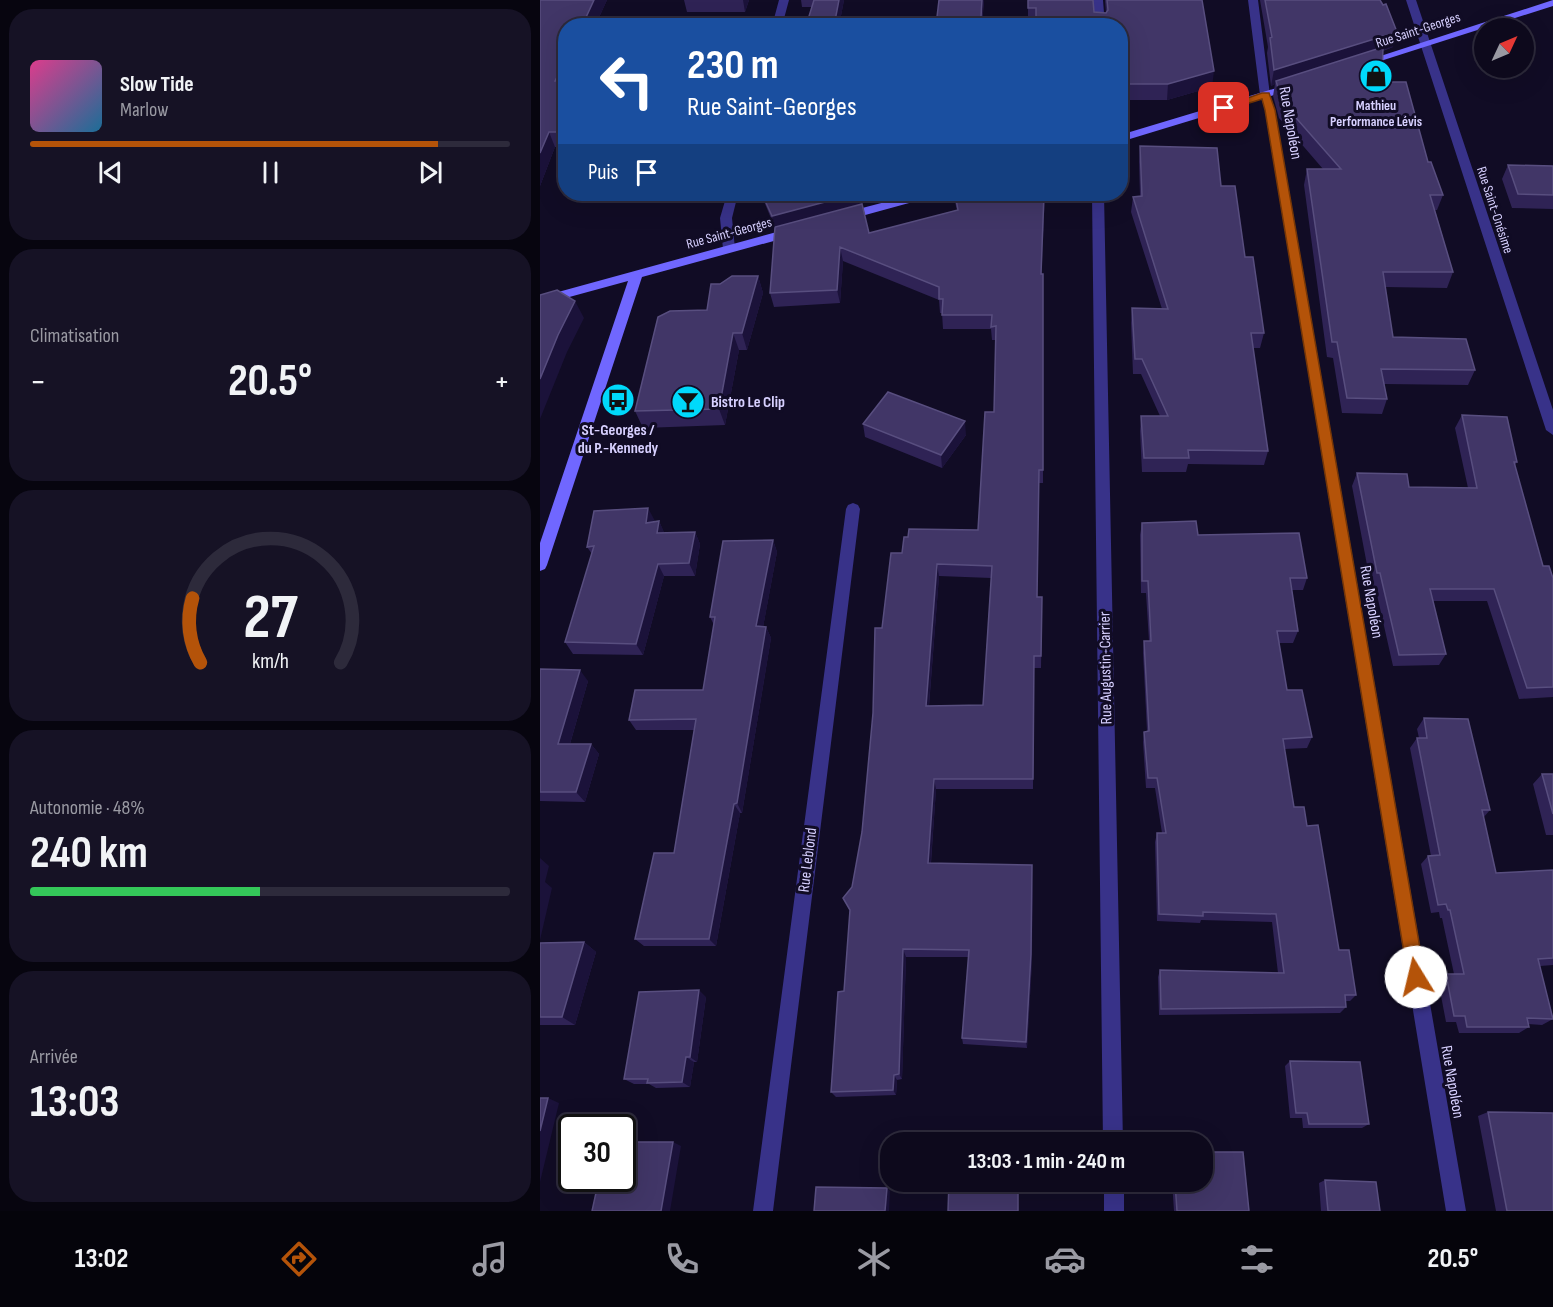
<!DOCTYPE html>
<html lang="fr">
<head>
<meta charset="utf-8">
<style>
  body { margin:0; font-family:"Sofia Sans Condensed",sans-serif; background:#161225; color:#f1f3f6; height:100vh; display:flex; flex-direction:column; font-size:22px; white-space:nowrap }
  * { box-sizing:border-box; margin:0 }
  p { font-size:20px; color:#9a9aa3 }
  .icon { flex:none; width:33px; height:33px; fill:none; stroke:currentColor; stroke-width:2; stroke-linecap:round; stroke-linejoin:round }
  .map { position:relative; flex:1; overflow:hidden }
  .sheet { display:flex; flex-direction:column; gap:9px; padding:9px; background:#07050f; width:540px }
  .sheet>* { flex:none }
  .top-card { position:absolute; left:18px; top:18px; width:570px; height:183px; border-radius:24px; box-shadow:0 6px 24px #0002,0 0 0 2px #2d2a3b; background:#1a4fa0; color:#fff; overflow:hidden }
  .needle { width:39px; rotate:46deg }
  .buttons { position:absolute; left:934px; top:18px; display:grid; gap:12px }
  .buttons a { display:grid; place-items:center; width:60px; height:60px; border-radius:50%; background:#0d091c; box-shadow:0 6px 24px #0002,0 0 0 2px #2d2a3b; font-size:30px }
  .speed { position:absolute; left:18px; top:1114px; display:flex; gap:12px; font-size:30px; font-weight:700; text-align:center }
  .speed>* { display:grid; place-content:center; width:78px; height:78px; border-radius:50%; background:#0d091c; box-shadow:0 6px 24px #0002,0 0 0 2px #2d2a3b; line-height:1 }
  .speed .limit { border:3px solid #111; border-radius:9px; background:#fff; color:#111 }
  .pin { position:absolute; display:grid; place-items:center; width:51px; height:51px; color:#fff; margin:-26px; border-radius:12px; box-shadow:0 3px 9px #0006 }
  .me { position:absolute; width:66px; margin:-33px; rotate:351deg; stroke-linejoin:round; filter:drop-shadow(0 0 4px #0008) }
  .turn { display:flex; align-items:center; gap:21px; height:126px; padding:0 30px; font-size:27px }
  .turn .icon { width:78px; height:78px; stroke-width:2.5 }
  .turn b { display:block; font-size:42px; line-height:51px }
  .then { display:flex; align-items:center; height:57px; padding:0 30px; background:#0003; gap:12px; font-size:22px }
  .big { font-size:45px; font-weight:700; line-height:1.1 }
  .sheet .card { flex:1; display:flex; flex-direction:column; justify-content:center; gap:9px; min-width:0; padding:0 21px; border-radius:24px; background:#161225 }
  .sheet .dial { align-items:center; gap:0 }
  .dial svg { height:156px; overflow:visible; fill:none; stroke:#2d2a3b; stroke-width:7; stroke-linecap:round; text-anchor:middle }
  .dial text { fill:#f1f3f6; stroke:none }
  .song { display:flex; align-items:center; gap:18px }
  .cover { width:72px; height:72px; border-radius:9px; background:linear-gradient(135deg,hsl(330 70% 55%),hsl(200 70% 35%)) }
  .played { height:6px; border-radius:3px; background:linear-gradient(90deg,#b45309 85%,#2d2a3b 85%) }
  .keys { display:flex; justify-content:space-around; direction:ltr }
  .heat { display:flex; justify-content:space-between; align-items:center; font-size:33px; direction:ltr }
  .charge { height:9px; border-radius:4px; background:linear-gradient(90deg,#34c759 48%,#2d2a3b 0) }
  .trip { position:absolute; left:340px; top:1132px; width:333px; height:60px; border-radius:24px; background:#0d091c; box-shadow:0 6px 24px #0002,0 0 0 2px #2d2a3b; font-weight:700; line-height:60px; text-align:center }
  .dock { display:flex; height:96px; justify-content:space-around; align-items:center; background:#05040b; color:#9a9aa3 }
  .dock .icon { width:42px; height:42px }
  .dock .on { color:#b45309 }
  .dock b { font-size:27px; color:#f1f3f6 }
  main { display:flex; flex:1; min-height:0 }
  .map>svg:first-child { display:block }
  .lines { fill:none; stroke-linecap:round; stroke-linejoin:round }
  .street { fill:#383289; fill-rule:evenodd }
  .secondary { fill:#7067ff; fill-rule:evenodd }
  .wall { fill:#2f2355; fill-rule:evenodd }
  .shaded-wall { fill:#1b123a }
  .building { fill:#413667; stroke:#584e7f; stroke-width:1.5; fill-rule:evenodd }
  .route { fill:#b45309; stroke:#753606; stroke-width:1.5 }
  .labels { text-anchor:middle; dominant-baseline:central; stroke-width:6; stroke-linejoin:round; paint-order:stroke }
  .far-street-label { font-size:14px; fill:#d7d0ff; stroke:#110c25 }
  .far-poi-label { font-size:14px; font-weight:bold; fill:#d7d0ff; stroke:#110c25 }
  .street-label { font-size:16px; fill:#d7d0ff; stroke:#110c25 }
  .poi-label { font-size:16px; font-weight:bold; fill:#d7d0ff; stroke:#110c25; text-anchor:start }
</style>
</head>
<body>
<main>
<section class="sheet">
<div class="card">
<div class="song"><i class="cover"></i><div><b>Slow Tide</b><p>Marlow</p></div></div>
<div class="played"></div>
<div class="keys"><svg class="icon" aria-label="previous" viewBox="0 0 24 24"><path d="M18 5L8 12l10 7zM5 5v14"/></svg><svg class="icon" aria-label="pause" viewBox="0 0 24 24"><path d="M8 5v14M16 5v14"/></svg><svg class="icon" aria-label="next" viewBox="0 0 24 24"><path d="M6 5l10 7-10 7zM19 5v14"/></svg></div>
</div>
<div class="card"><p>Climatisation</p>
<div class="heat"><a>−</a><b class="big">20.5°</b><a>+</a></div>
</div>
<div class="card dial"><svg viewBox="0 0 100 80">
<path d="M14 69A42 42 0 1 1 86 69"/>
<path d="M14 69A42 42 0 0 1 10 36" stroke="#b45309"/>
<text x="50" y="56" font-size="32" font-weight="700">27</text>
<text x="50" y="72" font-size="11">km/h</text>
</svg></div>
<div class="card"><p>Autonomie · 48%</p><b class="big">240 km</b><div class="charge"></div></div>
<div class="card"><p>Arrivée</p><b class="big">13:03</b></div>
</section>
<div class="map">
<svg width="1013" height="1211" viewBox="0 0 1013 1211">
  <rect width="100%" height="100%" fill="#110c25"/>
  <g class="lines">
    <!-- street -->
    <path class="street" d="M 239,0 L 249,0 L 242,26 L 232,26 Z
      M 553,0 L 563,0 L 565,26 L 555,26 Z
      M 708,0 L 718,0 L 730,95 L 735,110 L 926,1211 L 906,1211 L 725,110 L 720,95 Z
      M 866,0 L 876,0 L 1013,410 L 1013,435 L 1006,430 Z
      M 187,194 L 198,194 L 192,218 L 195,249 L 189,253 L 183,249 L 180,218 Z
      M 552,194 L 564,194 L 583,1143 L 563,1143 Z
      M 313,503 L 318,505 L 320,509 L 233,1211 L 213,1211 L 306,509 L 308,505 Z
      M 564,1182 L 584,1182 L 584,1211 L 564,1211 Z"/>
    <!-- secondary -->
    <path class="secondary" d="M 1013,0 L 1013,6 L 828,65 L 819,63 Z
      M 753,83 L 757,84 L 757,88 L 580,142 L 580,135 Z
      M 376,194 L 393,194 L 391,197 L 307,220 L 301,216 L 303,213 Z
      M 255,227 L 261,231 L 259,234 L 102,277 L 7,565 L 5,569 L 0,571 L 0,543 L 88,281 L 0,305 L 0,297 Z"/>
  </g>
  <!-- wall -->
  <path class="wall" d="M 0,0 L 67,0 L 55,26 L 26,26 L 26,148 L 15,147 L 0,186 Z
    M 144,0 L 209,0 L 205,12 L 147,12 Z
    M 261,0 L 304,0 L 299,26 L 272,7 L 262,7 Z
    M 444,0 L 442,26 L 398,26 L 397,17 Z
    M 565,0 L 662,0 L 672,87 L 627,100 L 585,100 L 584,93 L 580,93 L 580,26 L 488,24 L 488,8 L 566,13 Z
    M 720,0 L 840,0 L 853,47 L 843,51 L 842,82 L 888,162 L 903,195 L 897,210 L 895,210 L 913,272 L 907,288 L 845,287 L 853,337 L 935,370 L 928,385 L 844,384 L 847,399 L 842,414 L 802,413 L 793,358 L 787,357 L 764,185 L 767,169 L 783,169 L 739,118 L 733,96 L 735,84 L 731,86 L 727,53 L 728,47 Z
    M 600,146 L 681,186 L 705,257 L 724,333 L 720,348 L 713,348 L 728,451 L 724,465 L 648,464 L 646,472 L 602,472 L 600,431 L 601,416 L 620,416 L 601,374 L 593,374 L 591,323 L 592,308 L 622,309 L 591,212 L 593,197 L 600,196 L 599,162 Z
    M 968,165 L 1013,166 L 1013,209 L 972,208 L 962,179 Z
    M 221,194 L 320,194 L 329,233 L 417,210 L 413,194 L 505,194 L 501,274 L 503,274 L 503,483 L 499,483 L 497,597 L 502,609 L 501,668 L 494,668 L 493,789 L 396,789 L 391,863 L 492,961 L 487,1048 L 423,1044 L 422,1038 L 429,957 L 366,957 L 362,1079 L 357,1080 L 356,1095 L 296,1097 L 291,1092 L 304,991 L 310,911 L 303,898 L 312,887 L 322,832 L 342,628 L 362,553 L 368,537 L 438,530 L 454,412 L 456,340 L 452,340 L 451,329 L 403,329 L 402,313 L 400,313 L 399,300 L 303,261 L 300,303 L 234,307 L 230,293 L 235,228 ZM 399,576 L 451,578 L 443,705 L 389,706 Z
    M 218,276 L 223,293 L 207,350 L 199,350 L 185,425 L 103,428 L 95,411 L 167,310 L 180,284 Z
    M 922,415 L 977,462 L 975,465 L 1003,566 L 1013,578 L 1013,697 L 979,699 L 947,601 L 893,601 L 906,654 L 899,665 L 853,666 L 835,586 L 831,586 L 812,486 L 817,473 L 869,487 L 928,488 L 915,428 Z
    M 323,424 L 426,435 L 402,468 L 325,437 Z
    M 115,521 L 119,521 L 124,533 L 155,532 L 160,544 L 155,576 L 124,576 L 103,655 L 33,654 L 25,642 L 52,554 L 47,547 Z
    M 602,523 L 658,535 L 767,578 L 763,590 L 752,590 L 758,631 L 753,643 L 739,643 L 747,690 L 772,737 L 767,748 L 744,749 L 754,807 L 767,826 L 799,950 L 816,995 L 810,1001 L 805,1001 L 806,1007 L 800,1013 L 619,1015 L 618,977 L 620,970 L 738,973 L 732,922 L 661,920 L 660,923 L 617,921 L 615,842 L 617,833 L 622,833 L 615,788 L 606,788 L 603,742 L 604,732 L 607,731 L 603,653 L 604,641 L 609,641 L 606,593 L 601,593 L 600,535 Z
    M 233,540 L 237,552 L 223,627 L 226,627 L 231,638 L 202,813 L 200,813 L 176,946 L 104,946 L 95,939 L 134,853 L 154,730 L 96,730 L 89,720 L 163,690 L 174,625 L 170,617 Z
    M 0,669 L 48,681 L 30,744 L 51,744 L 59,754 L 45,802 L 0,801 Z
    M 884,718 L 950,810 L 943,818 L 956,873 L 1013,870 L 1013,965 L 1000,966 L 1013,1019 L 1002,1025 L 988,1024 L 989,1027 L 979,1033 L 919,1033 L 916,1022 L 906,1022 L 898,980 L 906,974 L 914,974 L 902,918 L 900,918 L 899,912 L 891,913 L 881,864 L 888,856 L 891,856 L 870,748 L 877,738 L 879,738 L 877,729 Z
    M 1002,774 L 1013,774 L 1013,835 L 1006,835 L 993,784 Z
    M 44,942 L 56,952 L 35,1025 L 0,1025 L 0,943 Z
    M 166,997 L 157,1062 L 154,1062 L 150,1087 L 116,1088 L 109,1084 L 94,1084 L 84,1079 Z
    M 750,1061 L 829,1124 L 822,1128 L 763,1128 L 762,1118 L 750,1118 L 745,1066 Z
    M 948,1112 L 1013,1211 L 956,1211 L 938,1116 Z
    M 785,1180 L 840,1211 L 781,1211 L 779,1183 Z
    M 632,1182 L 663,1182 L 709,1211 L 634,1211 Z"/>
  <!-- shaded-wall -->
  <path class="shaded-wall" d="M 54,0 L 67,0 L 55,26 L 42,26 Z
    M 203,0 L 209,0 L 205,12 Z
    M 299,0 L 304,0 L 299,26 L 294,26 Z
    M 442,0 L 444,0 L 441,26 L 441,17 Z
    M 857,32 L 853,47 L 737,84 L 736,81 L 735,84 L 731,86 L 734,70 Z
    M 26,59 L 26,87 L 15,81 Z
    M 674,71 L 672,87 L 627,100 L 628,84 Z
    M 9,132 L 15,147 L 0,186 L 0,153 Z
    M 315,194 L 320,194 L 322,206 L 236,230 L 232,216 Z
    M 504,194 L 505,194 L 501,288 L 501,274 Z
    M 300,247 L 303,261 L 300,303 L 297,290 Z
    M 218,276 L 223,293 L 207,350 L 202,333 Z
    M 35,301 L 44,318 L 27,352 L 0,419 L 0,379 L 18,335 Z
    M 193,333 L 199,350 L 185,425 L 179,409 Z
    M 425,421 L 426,435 L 402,468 L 401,455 Z
    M 108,508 L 115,521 L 112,535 L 106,523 Z
    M 119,521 L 125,534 L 117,533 Z
    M 155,532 L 160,544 L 155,576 L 149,563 Z
    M 233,540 L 237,552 L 221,638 L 216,626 Z
    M 118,564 L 124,576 L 103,655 L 96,644 Z
    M 397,564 L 399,576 L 388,716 L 386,706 Z
    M 226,627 L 231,638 L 202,813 L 197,803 Z
    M 40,670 L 48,681 L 27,754 L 18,744 Z
    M 51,744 L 59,754 L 45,802 L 36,792 Z
    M 394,779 L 396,789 L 390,872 L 388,863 Z
    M 194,804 L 200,813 L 176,946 L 169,939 Z
    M 0,858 L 9,866 L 5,882 L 12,888 L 0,940 Z
    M 493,873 L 492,961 L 487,1048 L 486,1042 Z
    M 44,942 L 56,952 L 35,1025 L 22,1017 Z
    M 363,949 L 366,957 L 362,1079 L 359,1074 Z
    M 159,990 L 166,997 L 157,1062 L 150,1057 Z
    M 146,1057 L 154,1062 L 150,1087 L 142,1082 Z
    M 354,1075 L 357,1080 L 356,1095 L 353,1090 Z
    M 8,1098 L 19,1103 L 0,1182 L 0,1131 Z
    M 133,1142 L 141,1146 L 130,1211 L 121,1211 Z
    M 347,1188 L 350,1191 L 349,1211 L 345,1211 Z"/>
  <!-- building -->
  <path class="building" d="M 0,0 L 54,0 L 42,26 L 26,26 L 26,59 L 15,81 L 26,81 L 26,132 L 9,132 L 0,153 Z
    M 274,0 L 299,0 L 294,26 L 266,26 Z
    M 399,0 L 442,0 L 441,17 L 397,17 Z
    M 488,0 L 553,0 L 554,12 L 566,13 L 568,10 L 567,0 L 662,0 L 674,71 L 628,84 L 586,84 L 585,77 L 580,77 L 580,26 L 496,26 L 496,8 L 488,8 Z
    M 725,0 L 840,0 L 843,5 L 846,4 L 857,32 L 734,70 L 730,38 L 732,37 Z
    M 843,47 L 842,82 L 866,82 L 888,162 L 891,162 L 903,195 L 890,195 L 913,272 L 843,272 L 853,337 L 926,339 L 935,370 L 841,369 L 847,399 L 807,398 L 797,342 L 792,342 L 767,169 L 801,169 L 742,102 L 736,81 Z
    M 600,146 L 677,148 L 681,186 L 695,186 L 705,257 L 713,257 L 724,333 L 711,333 L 728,451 L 648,450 L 649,458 L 604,458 L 601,416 L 628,416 L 602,359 L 595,359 L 592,308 L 628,309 L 593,197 L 602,196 Z
    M 968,165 L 1013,166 L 1013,195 L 978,194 Z
    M 222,194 L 315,194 L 232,216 Z
    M 415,194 L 504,194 L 501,274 L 503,274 L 503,470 L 499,470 L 497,597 L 502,597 L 501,656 L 494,656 L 493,779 L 394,779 L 388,863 L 492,865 L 491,954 L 486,1042 L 422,1038 L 429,950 L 363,949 L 359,1074 L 354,1075 L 353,1090 L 291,1092 L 298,992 L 304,991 L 310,910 L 303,898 L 312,887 L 322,832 L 333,713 L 335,628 L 342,628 L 351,553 L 362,553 L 364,537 L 368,537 L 369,529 L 438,530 L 445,412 L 454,412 L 456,326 L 451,327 L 452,315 L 402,315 L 403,299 L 399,299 L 399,287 L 300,247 L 297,290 L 230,293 L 235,227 L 322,204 L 329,233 L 418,210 ZM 397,564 L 452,566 L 443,705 L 386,706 Z
    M 192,276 L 218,276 L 202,333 L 193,333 L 179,409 L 95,411 L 118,317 L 130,311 L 167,310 L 171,284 L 180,284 Z
    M 17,290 L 35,301 L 18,335 L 0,379 L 0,295 Z
    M 348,392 L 425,421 L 401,455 L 323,424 Z
    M 922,415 L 967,417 L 977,462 L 974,462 L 1003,566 L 1009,566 L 1013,578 L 1013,687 L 987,688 L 954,589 L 890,589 L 906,654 L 859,655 L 840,573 L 837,573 L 817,473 L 867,474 L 869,487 L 937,488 Z
    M 108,508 L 106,523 L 119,521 L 117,533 L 155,532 L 149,563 L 118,564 L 96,644 L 25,642 L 54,546 L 47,547 L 54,511 Z
    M 656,521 L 658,535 L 759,533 L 767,578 L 750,578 L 758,631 L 737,631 L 747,690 L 762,690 L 772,737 L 743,739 L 754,807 L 764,807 L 767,826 L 778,825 L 799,950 L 809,950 L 816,995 L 805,995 L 806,1007 L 621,1009 L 620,970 L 744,973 L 736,914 L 663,912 L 663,916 L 619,914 L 617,833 L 626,833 L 617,778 L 608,778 L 604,732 L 609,731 L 604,641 L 611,641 L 608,581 L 602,581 L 602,523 Z
    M 233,540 L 216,626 L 226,627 L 197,803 L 194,804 L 169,939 L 95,939 L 114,853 L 134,853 L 156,719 L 89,720 L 95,690 L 163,690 L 175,617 L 170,617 L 183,541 Z
    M 0,669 L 40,670 L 18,744 L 51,744 L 36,792 L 0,792 Z
    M 884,718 L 928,719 L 950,810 L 942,810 L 956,873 L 1013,870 L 1013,958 L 998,959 L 1013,1019 L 987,1018 L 989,1027 L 927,1027 L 925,1016 L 914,1016 L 906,974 L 924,974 L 910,910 L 908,910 L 906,904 L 898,905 L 888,856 L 900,855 L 877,738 L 887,738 Z
    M 1002,774 L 1013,774 L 1013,814 Z
    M 44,942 L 22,1017 L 0,1017 L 0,943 Z
    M 159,990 L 150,1057 L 146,1057 L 142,1082 L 107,1083 L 108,1079 L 84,1079 L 99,992 Z
    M 750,1061 L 820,1062 L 829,1124 L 769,1124 L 767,1113 L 756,1113 Z
    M 0,1098 L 8,1098 L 0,1131 Z
    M 948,1112 L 1013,1113 L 1013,1211 L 967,1211 Z
    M 82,1142 L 133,1142 L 121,1211 L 52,1211 L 59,1179 L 82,1179 Z
    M 663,1152 L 703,1152 L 709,1211 L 637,1211 L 635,1182 L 663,1182 Z
    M 785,1180 L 836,1182 L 840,1211 L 788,1211 Z
    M 409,1182 L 478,1182 L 478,1211 L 408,1211 Z
    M 276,1187 L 347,1188 L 345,1211 L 274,1211 Z"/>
  <!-- route -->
  <path class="route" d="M 722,93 L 729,93 L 735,110 L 885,977 L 882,983 L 876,985 L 870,983 L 868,977 L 725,110 L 722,99 L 684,111 L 679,108 Z"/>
  <!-- icons -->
  <defs>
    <symbol id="shop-disc" viewBox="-11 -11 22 22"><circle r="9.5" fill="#00d9fb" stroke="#110c25"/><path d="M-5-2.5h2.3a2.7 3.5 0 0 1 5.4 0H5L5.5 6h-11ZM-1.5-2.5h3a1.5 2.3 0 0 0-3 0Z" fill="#111"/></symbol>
    <symbol id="bus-disc" viewBox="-11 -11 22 22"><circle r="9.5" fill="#00d9fb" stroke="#110c25"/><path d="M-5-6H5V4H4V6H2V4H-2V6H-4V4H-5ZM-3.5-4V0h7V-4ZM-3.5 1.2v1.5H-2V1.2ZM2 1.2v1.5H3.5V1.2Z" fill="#111"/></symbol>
    <symbol id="bar-disc" viewBox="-11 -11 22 22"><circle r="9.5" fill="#00d9fb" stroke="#110c25"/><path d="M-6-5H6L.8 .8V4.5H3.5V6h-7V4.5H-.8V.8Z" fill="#111"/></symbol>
  </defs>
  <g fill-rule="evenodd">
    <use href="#shop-disc" x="817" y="57" width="38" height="38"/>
    <use href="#bus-disc" x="59" y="381" width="38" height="38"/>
    <use href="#bar-disc" x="129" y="383" width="38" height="38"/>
  </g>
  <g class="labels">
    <!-- far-street labels -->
    <g class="far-street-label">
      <text transform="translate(878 30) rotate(-18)">Rue Saint-Georges</text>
      <text transform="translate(955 210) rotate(72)">Rue Saint-Onésime</text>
      <text transform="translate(189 233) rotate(-15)">Rue Saint-Georges</text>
    </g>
    <!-- far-poi labels -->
    <g class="far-poi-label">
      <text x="836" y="105">Mathieu<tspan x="836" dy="16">Performance Lévis</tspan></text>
    </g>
    <!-- street labels -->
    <g class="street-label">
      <text transform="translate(750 123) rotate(80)">Rue Napoléon</text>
      <text transform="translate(831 602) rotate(80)">Rue Napoléon</text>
      <text transform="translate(566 668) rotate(-91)">Rue Augustin-Carrier</text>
      <text transform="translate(268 860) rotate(-83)">Rue Leblond</text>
      <text transform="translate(912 1082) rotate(80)">Rue Napoléon</text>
    </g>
    <!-- poi labels -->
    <g class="poi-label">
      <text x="171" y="402">Bistro Le Clip</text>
      <text x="78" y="430" text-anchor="middle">St-Georges /<tspan x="78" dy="18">du P.-Kennedy</tspan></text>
    </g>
  </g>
</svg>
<div class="buttons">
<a><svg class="needle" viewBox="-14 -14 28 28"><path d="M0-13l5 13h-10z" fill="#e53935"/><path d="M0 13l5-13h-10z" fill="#9a9aa3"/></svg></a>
</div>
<div class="speed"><div class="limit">30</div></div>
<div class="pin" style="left:684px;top:108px;background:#d93025"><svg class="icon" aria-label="arrive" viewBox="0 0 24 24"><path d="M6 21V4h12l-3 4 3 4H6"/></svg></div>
<svg class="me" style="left:876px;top:977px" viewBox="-20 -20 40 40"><circle r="19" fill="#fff"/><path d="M0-13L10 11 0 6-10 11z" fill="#b45309"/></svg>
<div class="trip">13:03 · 1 min · 240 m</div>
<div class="top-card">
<div class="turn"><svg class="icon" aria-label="left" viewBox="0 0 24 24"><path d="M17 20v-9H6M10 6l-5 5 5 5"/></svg><div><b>230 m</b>Rue Saint-Georges</div></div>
<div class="then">Puis<svg class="icon" aria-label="arrive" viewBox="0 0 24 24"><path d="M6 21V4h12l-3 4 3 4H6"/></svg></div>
</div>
</div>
</main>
<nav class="dock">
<b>13:02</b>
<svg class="icon on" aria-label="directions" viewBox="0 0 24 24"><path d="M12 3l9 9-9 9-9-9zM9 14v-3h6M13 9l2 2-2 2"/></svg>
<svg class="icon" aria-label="music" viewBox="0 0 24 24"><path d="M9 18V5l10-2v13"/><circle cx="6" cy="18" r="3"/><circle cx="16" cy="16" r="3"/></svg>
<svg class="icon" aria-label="phone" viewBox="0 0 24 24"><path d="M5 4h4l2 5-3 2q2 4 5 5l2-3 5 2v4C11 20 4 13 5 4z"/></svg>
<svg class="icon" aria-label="climate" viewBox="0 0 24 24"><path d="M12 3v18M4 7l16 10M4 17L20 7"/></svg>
<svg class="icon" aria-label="car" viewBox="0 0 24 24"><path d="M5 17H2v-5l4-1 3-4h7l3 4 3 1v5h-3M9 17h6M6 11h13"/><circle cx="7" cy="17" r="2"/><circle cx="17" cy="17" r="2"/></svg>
<svg class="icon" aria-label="filters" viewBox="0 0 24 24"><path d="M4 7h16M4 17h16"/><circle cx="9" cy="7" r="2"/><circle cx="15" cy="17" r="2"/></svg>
<b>20.5°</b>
</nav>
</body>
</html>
